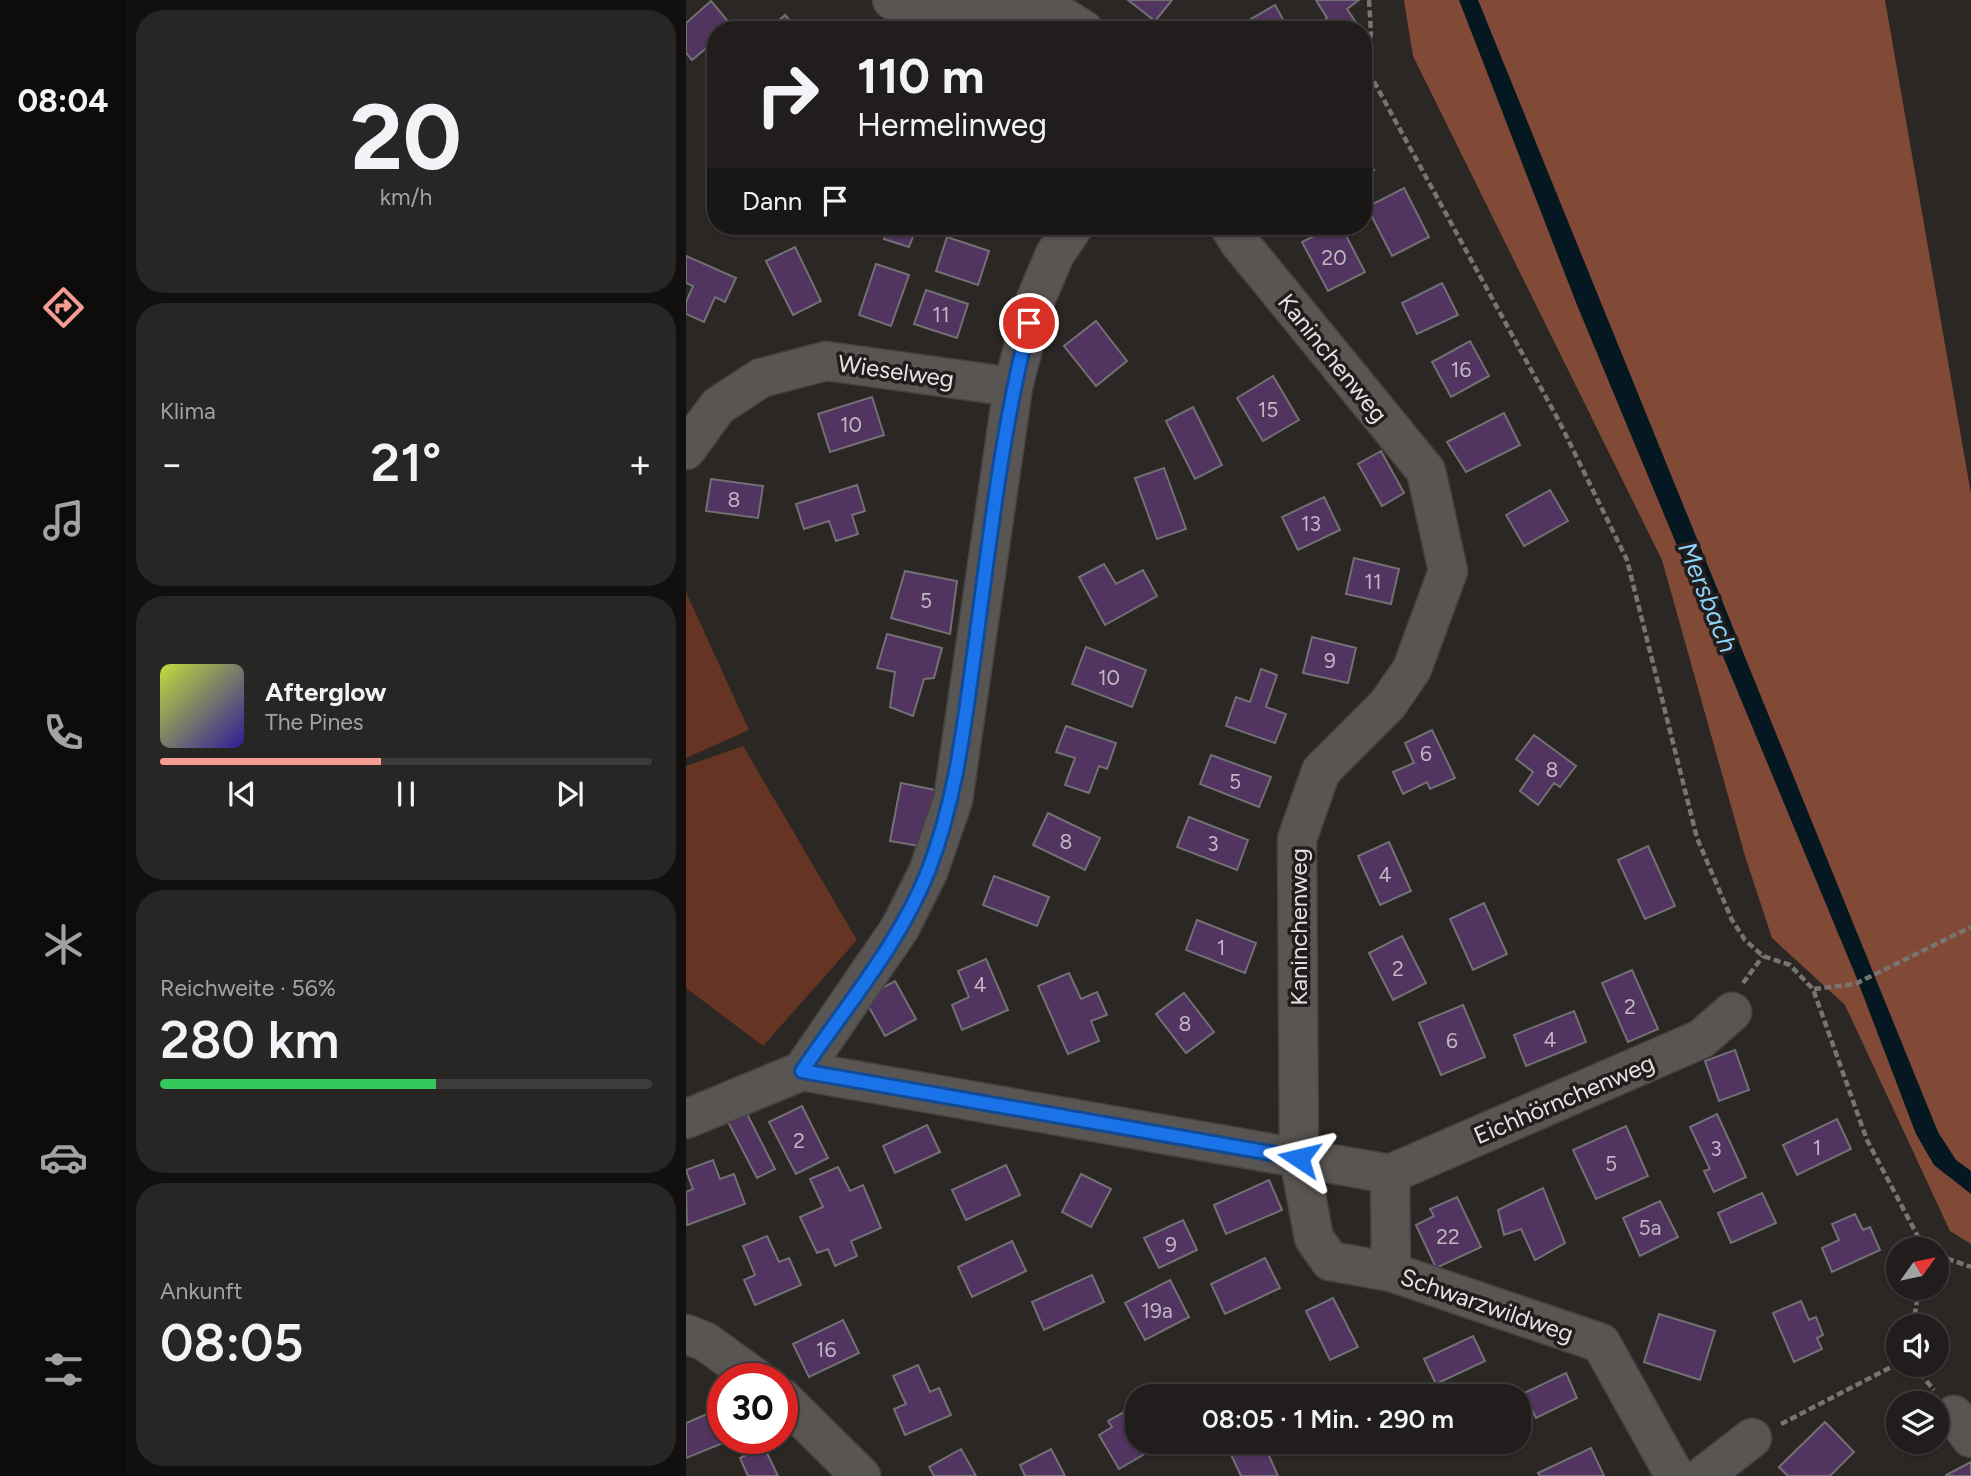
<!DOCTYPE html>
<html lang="de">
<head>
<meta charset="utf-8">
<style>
  body { margin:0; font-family:Figtree,sans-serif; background:#282625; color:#f1f3f6; height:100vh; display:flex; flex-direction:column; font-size:26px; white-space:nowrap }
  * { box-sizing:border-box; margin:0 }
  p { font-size:23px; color:#a2a2a3 }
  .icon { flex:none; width:38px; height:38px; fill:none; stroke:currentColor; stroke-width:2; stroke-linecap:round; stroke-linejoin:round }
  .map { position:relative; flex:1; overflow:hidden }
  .sheet { display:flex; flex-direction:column; gap:10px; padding:10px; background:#12100f; width:560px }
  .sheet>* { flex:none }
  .top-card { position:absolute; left:21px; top:21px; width:665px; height:214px; border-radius:28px; box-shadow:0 2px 5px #0004,0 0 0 2px #3d3b3b; background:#201d1c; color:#f1f3f6; overflow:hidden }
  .needle { width:46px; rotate:57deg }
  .fabs { position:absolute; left:1200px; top:1237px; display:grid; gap:14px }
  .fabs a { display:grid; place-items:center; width:63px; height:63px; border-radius:50%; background:#201d1c; box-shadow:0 2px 5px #0004,0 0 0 2px #3d3b3b; font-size:35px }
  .speed { position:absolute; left:21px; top:1363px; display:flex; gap:14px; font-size:35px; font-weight:700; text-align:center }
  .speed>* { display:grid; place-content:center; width:91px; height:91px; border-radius:50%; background:#201d1c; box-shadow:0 2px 5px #0004,0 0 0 2px #3d3b3b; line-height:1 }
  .speed .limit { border:10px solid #d22; background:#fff; color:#111 }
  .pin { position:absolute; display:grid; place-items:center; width:60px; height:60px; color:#fff; margin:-30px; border:4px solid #fff; border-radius:50%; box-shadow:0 2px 7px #0007 }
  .me { position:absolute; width:77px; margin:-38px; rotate:280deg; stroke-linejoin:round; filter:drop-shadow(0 0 5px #0008) }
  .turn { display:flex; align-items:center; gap:24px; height:147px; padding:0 35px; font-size:32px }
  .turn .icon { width:91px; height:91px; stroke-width:2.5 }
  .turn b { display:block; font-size:49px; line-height:60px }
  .then { display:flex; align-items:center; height:66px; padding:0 35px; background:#0003; gap:14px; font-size:26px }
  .big { font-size:52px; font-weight:600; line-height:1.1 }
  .sheet .card { flex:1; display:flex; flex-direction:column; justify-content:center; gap:10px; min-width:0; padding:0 24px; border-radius:28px; background:#282625 }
  .sheet .dial { align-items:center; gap:0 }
  .dial b { font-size:91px; line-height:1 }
  .song { display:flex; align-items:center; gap:21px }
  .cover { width:84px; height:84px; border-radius:10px; background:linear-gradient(135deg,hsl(70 70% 55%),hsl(250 70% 35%)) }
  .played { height:7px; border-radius:4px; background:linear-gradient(90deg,#f59c94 45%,#3d3b3b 45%) }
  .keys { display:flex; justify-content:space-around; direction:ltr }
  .heat { display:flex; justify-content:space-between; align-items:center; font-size:38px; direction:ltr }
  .charge { height:10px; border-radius:5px; background:linear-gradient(90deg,#34c759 56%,#3d3b3b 0) }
  .trip { position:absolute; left:439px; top:1384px; width:406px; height:70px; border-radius:28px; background:#201d1c; box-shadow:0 2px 5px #0004,0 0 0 2px #3d3b3b; font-weight:600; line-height:70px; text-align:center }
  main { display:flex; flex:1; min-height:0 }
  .tabs { display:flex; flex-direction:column; width:126px; justify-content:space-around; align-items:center; background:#0d0c0b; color:#a2a2a3 }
  .tabs .icon { width:49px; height:49px }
  .tabs .selected { color:#f59c94 }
  .tabs b { font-size:32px; color:#f1f3f6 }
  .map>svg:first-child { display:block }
  .green { fill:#663422 }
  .forest { fill:#814a36 }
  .water { fill:#051721 }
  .building { fill:#513460; stroke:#727074; stroke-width:2 }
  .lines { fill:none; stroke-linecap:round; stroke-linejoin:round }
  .minor-casing { stroke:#454241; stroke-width:41 }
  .path { stroke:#777472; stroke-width:4.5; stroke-dasharray:7 3.5; stroke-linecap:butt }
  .minor { stroke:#595553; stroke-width:38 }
  .route-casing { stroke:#114b97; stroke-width:18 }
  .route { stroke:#1a73e8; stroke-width:12 }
  .labels { text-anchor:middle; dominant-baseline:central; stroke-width:7; stroke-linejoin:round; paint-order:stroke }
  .number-label { font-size:21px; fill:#bfb6c1 }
  .street-label { font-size:24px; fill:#e4e2e1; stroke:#211d1c }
  .water-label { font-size:26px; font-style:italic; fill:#8cd1f8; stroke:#211d1c }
</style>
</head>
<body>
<main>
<nav class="tabs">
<b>08:04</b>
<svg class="icon selected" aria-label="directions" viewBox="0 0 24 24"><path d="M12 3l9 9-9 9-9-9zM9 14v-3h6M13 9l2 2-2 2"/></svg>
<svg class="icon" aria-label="music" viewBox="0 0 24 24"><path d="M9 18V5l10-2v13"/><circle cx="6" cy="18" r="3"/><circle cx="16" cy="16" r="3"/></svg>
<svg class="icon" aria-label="phone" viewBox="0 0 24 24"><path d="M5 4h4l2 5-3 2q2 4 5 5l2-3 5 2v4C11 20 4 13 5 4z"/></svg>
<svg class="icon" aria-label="climate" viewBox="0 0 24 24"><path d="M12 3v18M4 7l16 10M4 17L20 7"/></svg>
<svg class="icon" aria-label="car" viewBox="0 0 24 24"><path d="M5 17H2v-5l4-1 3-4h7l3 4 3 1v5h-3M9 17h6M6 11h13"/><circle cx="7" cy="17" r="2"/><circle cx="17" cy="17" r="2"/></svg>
<svg class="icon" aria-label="filters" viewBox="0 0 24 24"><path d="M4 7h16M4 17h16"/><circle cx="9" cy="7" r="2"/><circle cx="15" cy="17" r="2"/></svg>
</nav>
<section class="sheet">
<div class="card dial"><b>20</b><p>km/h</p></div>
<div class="card"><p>Klima</p>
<div class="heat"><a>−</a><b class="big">21°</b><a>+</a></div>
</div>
<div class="card">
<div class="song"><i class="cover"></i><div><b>Afterglow</b><p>The Pines</p></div></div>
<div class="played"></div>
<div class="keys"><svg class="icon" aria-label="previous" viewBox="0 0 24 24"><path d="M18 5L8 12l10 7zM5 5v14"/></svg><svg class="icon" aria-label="pause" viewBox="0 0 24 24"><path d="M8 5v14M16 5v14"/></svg><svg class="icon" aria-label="next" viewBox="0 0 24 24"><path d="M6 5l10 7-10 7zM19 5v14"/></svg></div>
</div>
<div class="card"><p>Reichweite · 56%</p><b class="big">280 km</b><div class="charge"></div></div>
<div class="card"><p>Ankunft</p><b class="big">08:05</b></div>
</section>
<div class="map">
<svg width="1285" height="1476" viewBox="0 0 1285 1476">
  <rect width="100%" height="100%" fill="#2b2725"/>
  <!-- green -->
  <path class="green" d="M 0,592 L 63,730 L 0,758 Z
    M 57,746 L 171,940 L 77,1046 L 0,988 L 0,766 Z"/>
  <!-- forest -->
  <path class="forest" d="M 718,0 L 1199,0 L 1285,494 L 1285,1244 L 1264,1231 L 1159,1005 L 1086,938 L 1059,856 L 976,560 L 727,56 Z"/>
  <!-- water -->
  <path class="water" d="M 773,0 L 792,0 L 1252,1132 L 1270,1160 L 1285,1171 L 1285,1194 L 1248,1165 L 1230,1134 L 1169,974 L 891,305 Z"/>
  <!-- building -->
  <path class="building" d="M 442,0 L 486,0 L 469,21 Z
    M 630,0 L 673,0 L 661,9 L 674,28 L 631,30 L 629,27 L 641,18 Z
    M 25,1 L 46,26 L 41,30 L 30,30 L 30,40 L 6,60 L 0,53 L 0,23 Z
    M 589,5 L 603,30 L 562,30 L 558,23 Z
    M 99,15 L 112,30 L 82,30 Z
    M 177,21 L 217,26 L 216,30 L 176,30 Z
    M 677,150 L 688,170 L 677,175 Z
    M 718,188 L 743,237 L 706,256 L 681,207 Z
    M 203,226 L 231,226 L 223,247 L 198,239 Z
    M 648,226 L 655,226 L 679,272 L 642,291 L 616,242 Z
    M 261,237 L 303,251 L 292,285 L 250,271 Z
    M 109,247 L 135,301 L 107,315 L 80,261 Z
    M 0,256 L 50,278 L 39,302 L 29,297 L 18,322 L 0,314 L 0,302 L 7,286 L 0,283 Z
    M 190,264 L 223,275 L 205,326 L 173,315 Z
    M 756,283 L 772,315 L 731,334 L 716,303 Z
    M 240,290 L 282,304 L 271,338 L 228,324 Z
    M 410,321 L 441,361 L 410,386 L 378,346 Z
    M 784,341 L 803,376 L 765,397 L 746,362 Z
    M 587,376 L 613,420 L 577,441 L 551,398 Z
    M 186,397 L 198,435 L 144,452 L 132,414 Z
    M 507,407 L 536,465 L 509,479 L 480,421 Z
    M 818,413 L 834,445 L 780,472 L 761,442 Z
    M 695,451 L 718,493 L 696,506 L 672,464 Z
    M 478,468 L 500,529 L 471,539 L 449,478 Z
    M 25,479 L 77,486 L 72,518 L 20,511 Z
    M 171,485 L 179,511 L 166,515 L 172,534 L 150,541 L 143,521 L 118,529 L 110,504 Z
    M 864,490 L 882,521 L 838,546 L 820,515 Z
    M 638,497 L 654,530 L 612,550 L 596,517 Z
    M 668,558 L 713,569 L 705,604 L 660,594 Z
    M 418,564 L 430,584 L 457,570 L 471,596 L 419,625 L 393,577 Z
    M 219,571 L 271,581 L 264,634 L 205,618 Z
    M 201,634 L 256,648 L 248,678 L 238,679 L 227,716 L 204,707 L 209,672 L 191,668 Z
    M 626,637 L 670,648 L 662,683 L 617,673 Z
    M 400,647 L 460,670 L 446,707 L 386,684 Z
    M 575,669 L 591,675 L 580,707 L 600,714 L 589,743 L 540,726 L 550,697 L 564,702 Z
    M 380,726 L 430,743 L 421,769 L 413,766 L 403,793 L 379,785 L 389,758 L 370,752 Z
    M 746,730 L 769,778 L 744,789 L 741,782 L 717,794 L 707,772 L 728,763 L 719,743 Z
    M 848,735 L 890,766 L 874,787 L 868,783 L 852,805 L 834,791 L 847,772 L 830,759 Z
    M 525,755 L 585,777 L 573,807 L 514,784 Z
    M 215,783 L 250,790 L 239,847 L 204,841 Z
    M 362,813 L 414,838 L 399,870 L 347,845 Z
    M 503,817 L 562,840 L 551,870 L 491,847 Z
    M 703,842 L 725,891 L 694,905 L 672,856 Z
    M 962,846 L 989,906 L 959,919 L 932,860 Z
    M 308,876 L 363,897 L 351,926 L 297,905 Z
    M 798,903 L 821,954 L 787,970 L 764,919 Z
    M 511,920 L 570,943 L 559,973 L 500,950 Z
    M 716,936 L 740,983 L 707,1000 L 683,953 Z
    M 300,959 L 322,1010 L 276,1030 L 266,1005 L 283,997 L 272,971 Z
    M 946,970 L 972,1029 L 942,1042 L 916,983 Z
    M 383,973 L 395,999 L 411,992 L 421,1015 L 405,1021 L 413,1041 L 382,1054 L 352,986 Z
    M 209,981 L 230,1019 L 199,1036 L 178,998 Z
    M 498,993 L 528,1032 L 500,1053 L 470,1014 Z
    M 777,1005 L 799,1057 L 755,1075 L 733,1023 Z
    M 888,1011 L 900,1042 L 840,1066 L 828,1035 Z
    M 1049,1050 L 1063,1090 L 1033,1101 L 1019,1061 Z
    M 116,1106 L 142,1158 L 110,1174 L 83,1122 Z
    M 58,1108 L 89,1169 L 71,1178 L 40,1118 Z
    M 1031,1114 L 1060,1177 L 1028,1192 L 1018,1171 L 1024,1169 L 1004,1127 Z
    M 1151,1119 L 1165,1149 L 1111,1175 L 1097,1145 Z
    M 241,1125 L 254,1152 L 209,1173 L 197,1146 Z
    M 940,1126 L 962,1176 L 910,1199 L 887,1150 Z
    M 27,1160 L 34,1179 L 48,1174 L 59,1204 L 1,1225 L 0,1192 L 7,1189 L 0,1170 Z
    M 320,1165 L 334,1195 L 280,1220 L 266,1190 Z
    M 152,1167 L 164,1191 L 177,1185 L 195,1228 L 165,1241 L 171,1256 L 149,1266 L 142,1249 L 131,1253 L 114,1217 L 137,1207 L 124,1179 Z
    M 395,1174 L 425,1189 L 405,1227 L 376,1212 Z
    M 583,1180 L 596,1210 L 540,1234 L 528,1205 Z
    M 857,1188 L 879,1243 L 849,1260 L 835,1229 L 818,1235 L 812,1210 Z
    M 1076,1193 L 1090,1223 L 1045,1243 L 1032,1213 Z
    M 771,1197 L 795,1247 L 750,1268 L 730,1225 L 748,1216 L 744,1209 Z
    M 974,1201 L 992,1237 L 954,1256 L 937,1218 Z
    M 1169,1214 L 1177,1230 L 1184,1227 L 1194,1250 L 1146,1272 L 1136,1248 L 1153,1240 L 1146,1224 Z
    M 497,1220 L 511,1250 L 473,1268 L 458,1238 Z
    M 81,1236 L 93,1262 L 103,1258 L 115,1285 L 69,1305 L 58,1280 L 69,1275 L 57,1246 Z
    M 326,1241 L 340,1271 L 286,1297 L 272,1267 Z
    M 579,1258 L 594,1288 L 539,1314 L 525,1284 Z
    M 406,1275 L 418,1302 L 358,1330 L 346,1302 Z
    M 484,1280 L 503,1317 L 459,1340 L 439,1303 Z
    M 647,1298 L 672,1347 L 644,1360 L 620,1311 Z
    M 1115,1301 L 1123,1320 L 1130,1317 L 1137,1335 L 1131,1338 L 1136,1349 L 1108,1362 L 1087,1313 Z
    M 973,1314 L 1029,1331 L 1014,1380 L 958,1362 Z
    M 157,1320 L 173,1353 L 123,1377 L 107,1344 Z
    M 787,1336 L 799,1361 L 750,1384 L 738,1359 Z
    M 232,1365 L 244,1392 L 253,1388 L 265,1415 L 219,1435 L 208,1409 L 220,1404 L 207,1376 Z
    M 880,1373 L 891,1398 L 850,1418 L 838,1393 Z
    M 447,1407 L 452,1412 L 452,1442 L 479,1442 L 433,1469 L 413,1435 L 426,1427 L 422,1421 Z
    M 35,1408 L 37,1438 L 47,1439 L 0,1458 L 0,1423 Z
    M 1139,1422 L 1168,1452 L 1144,1476 L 1102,1476 L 1093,1467 Z
    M 550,1442 L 577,1442 L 592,1476 L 555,1476 L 541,1446 Z
    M 78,1447 L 92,1476 L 62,1476 L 54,1458 Z
    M 905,1448 L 918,1476 L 854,1476 L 852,1473 Z
    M 275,1449 L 290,1476 L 248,1476 L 243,1467 Z
    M 365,1449 L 379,1476 L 339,1476 L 334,1465 Z
    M 1285,1462 L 1285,1476 L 1260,1476 L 1260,1475 Z"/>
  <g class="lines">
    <defs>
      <path id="minor" d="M 206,0 L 371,13 L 398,30
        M 543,226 L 553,242 L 740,471 L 762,571 L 726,669 L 702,704 L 635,771 L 611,839 L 613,1158 L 628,1238 L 644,1261 L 705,1272 L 915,1343 L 989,1476
        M 0,450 L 32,406 L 75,378 L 140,361 L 327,387
        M 116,1071 L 704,1174 L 1015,1039 L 1046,1012
        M 0,1119 L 116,1071 L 214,928 L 242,872 L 267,800 L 327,387 L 349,301 L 369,254 L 388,226
        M 704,1174 L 705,1272
        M 0,1334 L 20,1342 L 71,1379
        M 96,1398 L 175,1476
        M 1268,1415 L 1285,1438
        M 1017,1476 L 1066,1438"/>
    </defs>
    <!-- minor casing -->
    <use href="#minor" class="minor-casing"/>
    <!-- path -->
    <path class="path" d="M 683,0 L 685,33 L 680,67 L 873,421 L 941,560 L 1011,838 L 1046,920 L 1059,940 L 1077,956 L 1104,965 L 1127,989 L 1181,1140 L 1239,1250
      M 1057,983 L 1077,956
      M 1128,989 L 1169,984 L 1285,927
      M 1251,1255 L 1285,1267
      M 1227,1326 L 1233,1288
      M 1227,1365 L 1248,1390
      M 1095,1424 L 1213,1363"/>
    <!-- minor -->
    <use href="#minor" class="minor"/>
  </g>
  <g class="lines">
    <defs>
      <path id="route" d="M 343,323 C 316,429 304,538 289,647 C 278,725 271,795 243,869 C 215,942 160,1006 116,1071 L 613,1158"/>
    </defs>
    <!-- route casing -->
    <use href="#route" class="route-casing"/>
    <!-- route -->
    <use href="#route" class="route"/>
  </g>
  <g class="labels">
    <!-- number labels -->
    <g class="number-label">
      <text x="648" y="257">20</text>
      <text x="255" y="314">11</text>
      <text x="775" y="369">16</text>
      <text x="582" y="409">15</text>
      <text x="165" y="424">10</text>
      <text x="48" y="499">8</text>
      <text x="625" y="523">13</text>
      <text x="687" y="581">11</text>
      <text x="240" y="600">5</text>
      <text x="644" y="660">9</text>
      <text x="423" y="677">10</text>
      <text x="740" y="753">6</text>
      <text x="866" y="769">8</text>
      <text x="549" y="781">5</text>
      <text x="380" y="841">8</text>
      <text x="527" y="843">3</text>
      <text x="699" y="874">4</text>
      <text x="535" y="947">1</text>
      <text x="712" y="968">2</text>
      <text x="294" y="984">4</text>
      <text x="944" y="1006">2</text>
      <text x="499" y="1023">8</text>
      <text x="864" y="1039">4</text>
      <text x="766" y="1040">6</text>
      <text x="113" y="1140">2</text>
      <text x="1131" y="1147">1</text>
      <text x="1030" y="1148">3</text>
      <text x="925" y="1163">5</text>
      <text x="964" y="1227">5a</text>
      <text x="762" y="1236">22</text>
      <text x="485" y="1244">9</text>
      <text x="471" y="1310">19a</text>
      <text x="140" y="1349">16</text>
    </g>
    <!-- street labels -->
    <g class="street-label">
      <text transform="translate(647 358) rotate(51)">Kaninchenweg</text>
      <text transform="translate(210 371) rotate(8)">Wieselweg</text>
      <text transform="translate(612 927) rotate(-90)">Kaninchenweg</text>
      <text transform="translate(878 1099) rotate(-23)">Eichhörnchenweg</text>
      <text transform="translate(801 1305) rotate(19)">Schwarzwildweg</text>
    </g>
    <!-- water labels -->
    <g class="water-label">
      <text transform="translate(1022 597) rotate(68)">Mersbach</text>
    </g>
  </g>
</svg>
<div class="fabs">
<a><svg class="needle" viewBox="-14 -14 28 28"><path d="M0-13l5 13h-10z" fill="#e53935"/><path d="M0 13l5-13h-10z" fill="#a2a2a3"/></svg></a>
<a><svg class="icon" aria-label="sound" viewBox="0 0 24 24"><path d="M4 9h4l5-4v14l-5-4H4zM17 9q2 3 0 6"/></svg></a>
<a><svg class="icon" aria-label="layers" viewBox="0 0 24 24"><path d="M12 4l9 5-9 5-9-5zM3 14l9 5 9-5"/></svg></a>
</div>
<div class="speed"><div class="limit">30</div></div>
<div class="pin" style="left:343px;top:323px;background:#d93025"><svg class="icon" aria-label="arrive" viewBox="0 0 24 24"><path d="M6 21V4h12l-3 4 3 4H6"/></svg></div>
<svg class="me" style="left:613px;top:1158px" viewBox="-20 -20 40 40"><path d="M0-17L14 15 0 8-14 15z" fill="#1a73e8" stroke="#fff" stroke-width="4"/></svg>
<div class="trip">08:05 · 1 Min. · 290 m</div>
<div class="top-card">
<div class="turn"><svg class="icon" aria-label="right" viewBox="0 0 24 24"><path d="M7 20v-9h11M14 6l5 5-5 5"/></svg><div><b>110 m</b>Hermelinweg</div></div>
<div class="then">Dann<svg class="icon" aria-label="arrive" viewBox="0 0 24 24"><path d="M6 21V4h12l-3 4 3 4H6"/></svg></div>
</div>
</div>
</main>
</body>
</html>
